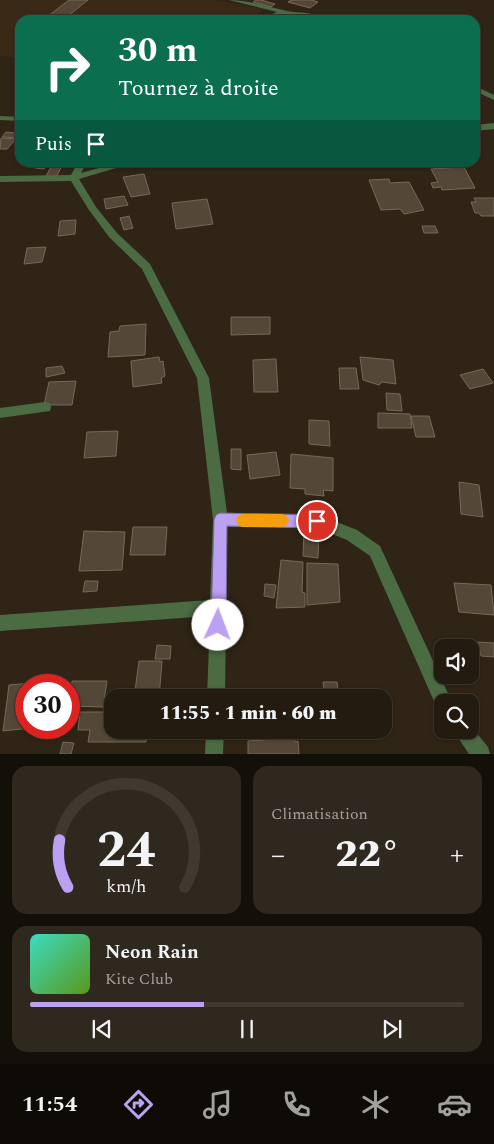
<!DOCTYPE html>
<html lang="fr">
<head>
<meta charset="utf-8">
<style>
  body { margin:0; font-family:Spectral,serif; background:#2f281e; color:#f1f3f6; height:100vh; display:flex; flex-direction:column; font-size:19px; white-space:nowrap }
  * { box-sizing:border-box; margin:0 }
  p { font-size:16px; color:#a3a19f }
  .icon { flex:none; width:28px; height:28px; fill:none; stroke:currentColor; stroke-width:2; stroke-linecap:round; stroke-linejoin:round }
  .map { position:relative; height:754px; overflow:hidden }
  .drawer { display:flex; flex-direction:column; gap:12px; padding:12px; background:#130f09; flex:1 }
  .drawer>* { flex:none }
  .top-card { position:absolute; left:15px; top:15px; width:465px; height:152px; border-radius:15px; box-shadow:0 1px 4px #0004,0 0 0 1px #403930; background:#0b6e4f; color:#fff; overflow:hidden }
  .controls { position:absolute; left:434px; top:639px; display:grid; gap:10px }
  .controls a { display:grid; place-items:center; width:45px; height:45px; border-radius:10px; background:#231b10; box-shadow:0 1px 4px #0004,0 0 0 1px #403930; font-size:25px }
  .speed { position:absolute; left:15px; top:674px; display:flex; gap:10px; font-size:25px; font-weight:700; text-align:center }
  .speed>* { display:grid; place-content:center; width:65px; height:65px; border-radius:50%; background:#231b10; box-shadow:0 1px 4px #0004,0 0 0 1px #403930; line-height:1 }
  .speed .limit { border:8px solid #d22; background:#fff; color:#111 }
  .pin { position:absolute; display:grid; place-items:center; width:42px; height:42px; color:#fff; margin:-21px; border:2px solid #fff; border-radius:50%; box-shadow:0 1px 5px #0007 }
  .me { position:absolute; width:55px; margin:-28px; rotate:2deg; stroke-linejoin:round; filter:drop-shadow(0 0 4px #0008) }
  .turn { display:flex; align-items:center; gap:18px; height:105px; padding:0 20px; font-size:22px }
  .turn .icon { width:65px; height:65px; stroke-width:2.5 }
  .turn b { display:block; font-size:35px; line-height:42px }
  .then { display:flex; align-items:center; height:48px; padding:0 20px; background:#0003; gap:10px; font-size:19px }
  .big { font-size:38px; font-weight:800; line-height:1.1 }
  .drawer .widget { flex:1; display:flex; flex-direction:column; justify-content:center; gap:8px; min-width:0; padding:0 18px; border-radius:15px; background:#2f281e }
  .drawer .dial { align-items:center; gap:0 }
  .dial svg { height:130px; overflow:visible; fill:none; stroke:#403930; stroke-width:7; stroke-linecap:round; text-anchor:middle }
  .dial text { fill:#f1f3f6; stroke:none }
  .song { display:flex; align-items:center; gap:15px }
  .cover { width:60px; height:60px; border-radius:8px; background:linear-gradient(135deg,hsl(170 70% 55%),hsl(90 70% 35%)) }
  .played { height:5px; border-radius:2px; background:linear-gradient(90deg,#bca0f2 40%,#403930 40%) }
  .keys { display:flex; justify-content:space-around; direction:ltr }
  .heat { display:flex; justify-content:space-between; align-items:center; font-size:28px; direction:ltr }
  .drawer .tiles { flex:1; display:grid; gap:12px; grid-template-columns:1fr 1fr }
  .widget:last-child { grid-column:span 2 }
  .trip { position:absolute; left:104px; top:689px; width:288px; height:50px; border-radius:15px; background:#231b10; box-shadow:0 1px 4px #0004,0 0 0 1px #403930; font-weight:800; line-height:50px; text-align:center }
  .menu { display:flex; height:80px; justify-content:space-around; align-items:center; background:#0e0b06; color:#a3a19f }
  .menu .icon { width:35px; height:35px }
  .menu .selected { color:#bca0f2 }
  .menu b { font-size:22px; color:#f1f3f6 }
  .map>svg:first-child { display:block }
  .built { fill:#392915 }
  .building { fill:#544738; stroke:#776959 }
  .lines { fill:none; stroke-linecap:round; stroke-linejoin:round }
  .street { fill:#4b6b43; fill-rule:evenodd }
  .route { fill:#bca0f2; stroke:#7a689d }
  .slow { fill:#f59e0b }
</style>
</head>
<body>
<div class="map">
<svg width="494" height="754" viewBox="0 0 494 754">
  <rect width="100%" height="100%" fill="#2f2416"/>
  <!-- built -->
  <path class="built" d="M 0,0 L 215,0 L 262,9 L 253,20 L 20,20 L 20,58 L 0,56 Z"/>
  <!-- building -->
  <path class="building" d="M 69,0 L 88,0 L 63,20 L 43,20 Z
    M 256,0 L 261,0 L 275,4 L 271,7 L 253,2 Z
    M 291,0 L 312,0 L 318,2 L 310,8 L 288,2 Z
    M 20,129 L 20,138 L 2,137 L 6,132 L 17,133 Z
    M 1,138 L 16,139 L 7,149 L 0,149 Z
    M 29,162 L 49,162 L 44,169 L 35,168 L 37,166 L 28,164 Z
    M 52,165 L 62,166 L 56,177 L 46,176 Z
    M 464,167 L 475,188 L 442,190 L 441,187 L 433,188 L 431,183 L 438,182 L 431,169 Z
    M 144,174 L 150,194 L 131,197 L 123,177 Z
    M 389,179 L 390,183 L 409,182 L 424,210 L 404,214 L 400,209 L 381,210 L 369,180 Z
    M 124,196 L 128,205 L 106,209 L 104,199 Z
    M 474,198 L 494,198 L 494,216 L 481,216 L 479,213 L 475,213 L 471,202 L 476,202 Z
    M 207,199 L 213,224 L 176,229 L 172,203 Z
    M 129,216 L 133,228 L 124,230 L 120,218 Z
    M 76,220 L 75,234 L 58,236 L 60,221 Z
    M 422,226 L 435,226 L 438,233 L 424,233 Z
    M 46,247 L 42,262 L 24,264 L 27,248 Z
    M 231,317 L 270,317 L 270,334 L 231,335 Z
    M 146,324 L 145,355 L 108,357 L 110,332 L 119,331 L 120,326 Z
    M 159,357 L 160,362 L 163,361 L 165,376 L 161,378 L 162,383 L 133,387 L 131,361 Z
    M 360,357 L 393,360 L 396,384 L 382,382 L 379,385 L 363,380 Z
    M 276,359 L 278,392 L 254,392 L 253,360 Z
    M 62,366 L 65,373 L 46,377 L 46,368 Z
    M 339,368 L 356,368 L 359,389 L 340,389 Z
    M 483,369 L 493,383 L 470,389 L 460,375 Z
    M 76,381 L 72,405 L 44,405 L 49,382 Z
    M 386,393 L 400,394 L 402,411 L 387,410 Z
    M 378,413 L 410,414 L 412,428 L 378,428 Z
    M 411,416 L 429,416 L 435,437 L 416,437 Z
    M 309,420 L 329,421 L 330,446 L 309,444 Z
    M 118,431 L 116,456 L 84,458 L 87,432 Z
    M 231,449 L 241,449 L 241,470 L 231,469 Z
    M 276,452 L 280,475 L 250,479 L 247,455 Z
    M 291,454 L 333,458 L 333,491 L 323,490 L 324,496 L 305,494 L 305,489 L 290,488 Z
    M 459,482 L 479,485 L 483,517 L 461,514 Z
    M 133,527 L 167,527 L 165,555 L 130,555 Z
    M 84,531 L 125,532 L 122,570 L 79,571 Z
    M 304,531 L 319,531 L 318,558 L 303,556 Z
    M 281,560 L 303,562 L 302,592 L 305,593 L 305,607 L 276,608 Z
    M 307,563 L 338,564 L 340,602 L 307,605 Z
    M 85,581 L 98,581 L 97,591 L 83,592 Z
    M 454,583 L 491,585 L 494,615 L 459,612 Z
    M 265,584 L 276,585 L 274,598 L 264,596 Z
    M 478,642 L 494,643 L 494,657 L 481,656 Z
    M 157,645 L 171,646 L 170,659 L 155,659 Z
    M 139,661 L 162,661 L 159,698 L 134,698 Z
    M 56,681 L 56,685 L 26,685 L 26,728 L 31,728 L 3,731 L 9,685 Z
    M 72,681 L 107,681 L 103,707 L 69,706 Z
    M 323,682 L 337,682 L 339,698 L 325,698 Z
    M 80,712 L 112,712 L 112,730 L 147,730 L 146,742 L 88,742 L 90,730 L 78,730 Z
    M 265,733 L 293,733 L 295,742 L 298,741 L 299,754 L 248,754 L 248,741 L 265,740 Z
    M 63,742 L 74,743 L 71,754 L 60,754 Z"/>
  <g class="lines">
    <!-- street -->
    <path class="street" d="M 229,0 C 249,0 268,7 287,11 C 300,13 316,12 328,20 L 285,14 L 267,20 L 259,20 L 277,12 Z
      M 475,86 L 494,95 L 494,100 L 475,91 Z
      M 0,116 L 20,117 L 20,121 L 0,120 Z
      M 494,123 L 494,129 L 475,131 L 475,125 Z
      M 78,162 L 87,162 L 81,173 L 120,162 L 136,162 L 79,179 L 96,207 L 117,233 L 150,264 L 209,378 L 227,513 L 317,514 L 357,530 L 380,546 L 452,702 L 442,702 L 442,711 L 437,708 L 370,556 L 347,540 L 317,528 L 227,527 L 225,698 L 207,698 L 210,616 L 0,631 L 0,615 L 210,600 L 213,520 L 197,378 L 142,269 L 109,237 L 89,210 L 71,181 L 0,182 L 0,176 L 71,175 Z
      M 45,402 L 50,403 L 51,407 L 50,411 L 0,418 L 0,408 Z
      M 470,725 L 488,747 L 490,754 L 469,754 L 453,730 L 470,730 Z
      M 206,730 L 224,730 L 223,754 L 205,754 Z"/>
  </g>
  <!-- route -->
  <path class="route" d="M 220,513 L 317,515 L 322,517 L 324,521 L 322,526 L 317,528 L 227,526 L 226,625 L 224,631 L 218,633 L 213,631 L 211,625 L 214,520 L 216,515 Z"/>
  <!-- slow -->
  <path class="slow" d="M 242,514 L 283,514 L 287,516 L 289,521 L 287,525 L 283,527 L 242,527 L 238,525 L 236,520 L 238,516 Z"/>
</svg>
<div class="controls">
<a><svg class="icon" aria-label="sound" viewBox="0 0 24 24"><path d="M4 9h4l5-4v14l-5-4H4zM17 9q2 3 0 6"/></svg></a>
<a><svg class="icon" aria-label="search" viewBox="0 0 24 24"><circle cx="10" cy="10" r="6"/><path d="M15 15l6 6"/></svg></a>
</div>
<div class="speed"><div class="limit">30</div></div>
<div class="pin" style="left:317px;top:521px;background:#d93025"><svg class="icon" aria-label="arrive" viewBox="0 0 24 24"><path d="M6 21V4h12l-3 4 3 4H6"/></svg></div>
<svg class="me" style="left:218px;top:625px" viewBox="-20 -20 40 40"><circle r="19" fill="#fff"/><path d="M0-13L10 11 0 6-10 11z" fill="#bca0f2"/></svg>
<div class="trip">11:55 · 1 min · 60 m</div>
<div class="top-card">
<div class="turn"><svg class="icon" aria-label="right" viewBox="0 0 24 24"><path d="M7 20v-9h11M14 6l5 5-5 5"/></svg><div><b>30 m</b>Tournez à droite</div></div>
<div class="then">Puis<svg class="icon" aria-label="arrive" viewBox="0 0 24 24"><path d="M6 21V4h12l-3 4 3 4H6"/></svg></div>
</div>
</div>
<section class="drawer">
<div class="tiles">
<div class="widget dial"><svg viewBox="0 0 100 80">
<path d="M14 69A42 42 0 1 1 86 69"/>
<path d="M14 69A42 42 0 0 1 9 40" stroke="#bca0f2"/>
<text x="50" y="56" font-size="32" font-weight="700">24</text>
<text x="50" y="72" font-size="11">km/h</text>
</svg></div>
<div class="widget"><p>Climatisation</p>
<div class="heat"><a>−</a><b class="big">22°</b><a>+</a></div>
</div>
<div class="widget">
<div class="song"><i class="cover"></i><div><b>Neon Rain</b><p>Kite Club</p></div></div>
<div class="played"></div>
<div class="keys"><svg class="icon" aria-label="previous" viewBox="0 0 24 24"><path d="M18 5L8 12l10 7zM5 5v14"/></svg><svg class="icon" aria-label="pause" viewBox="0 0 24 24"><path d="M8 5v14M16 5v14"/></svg><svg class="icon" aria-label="next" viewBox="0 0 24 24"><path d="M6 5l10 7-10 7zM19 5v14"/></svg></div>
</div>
</div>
</section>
<nav class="menu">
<b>11:54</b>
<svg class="icon selected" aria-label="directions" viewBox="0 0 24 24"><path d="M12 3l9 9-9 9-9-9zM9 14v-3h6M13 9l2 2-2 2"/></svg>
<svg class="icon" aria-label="music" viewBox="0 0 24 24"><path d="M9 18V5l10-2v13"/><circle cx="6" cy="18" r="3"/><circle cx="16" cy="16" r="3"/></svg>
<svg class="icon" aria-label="phone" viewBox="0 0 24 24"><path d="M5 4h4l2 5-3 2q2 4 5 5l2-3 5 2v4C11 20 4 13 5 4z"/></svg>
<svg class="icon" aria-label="climate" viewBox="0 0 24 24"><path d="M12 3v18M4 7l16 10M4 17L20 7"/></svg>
<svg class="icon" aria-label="car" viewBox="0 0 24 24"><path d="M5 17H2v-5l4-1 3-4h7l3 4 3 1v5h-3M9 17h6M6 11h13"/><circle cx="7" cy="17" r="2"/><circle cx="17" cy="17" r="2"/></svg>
</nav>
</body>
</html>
